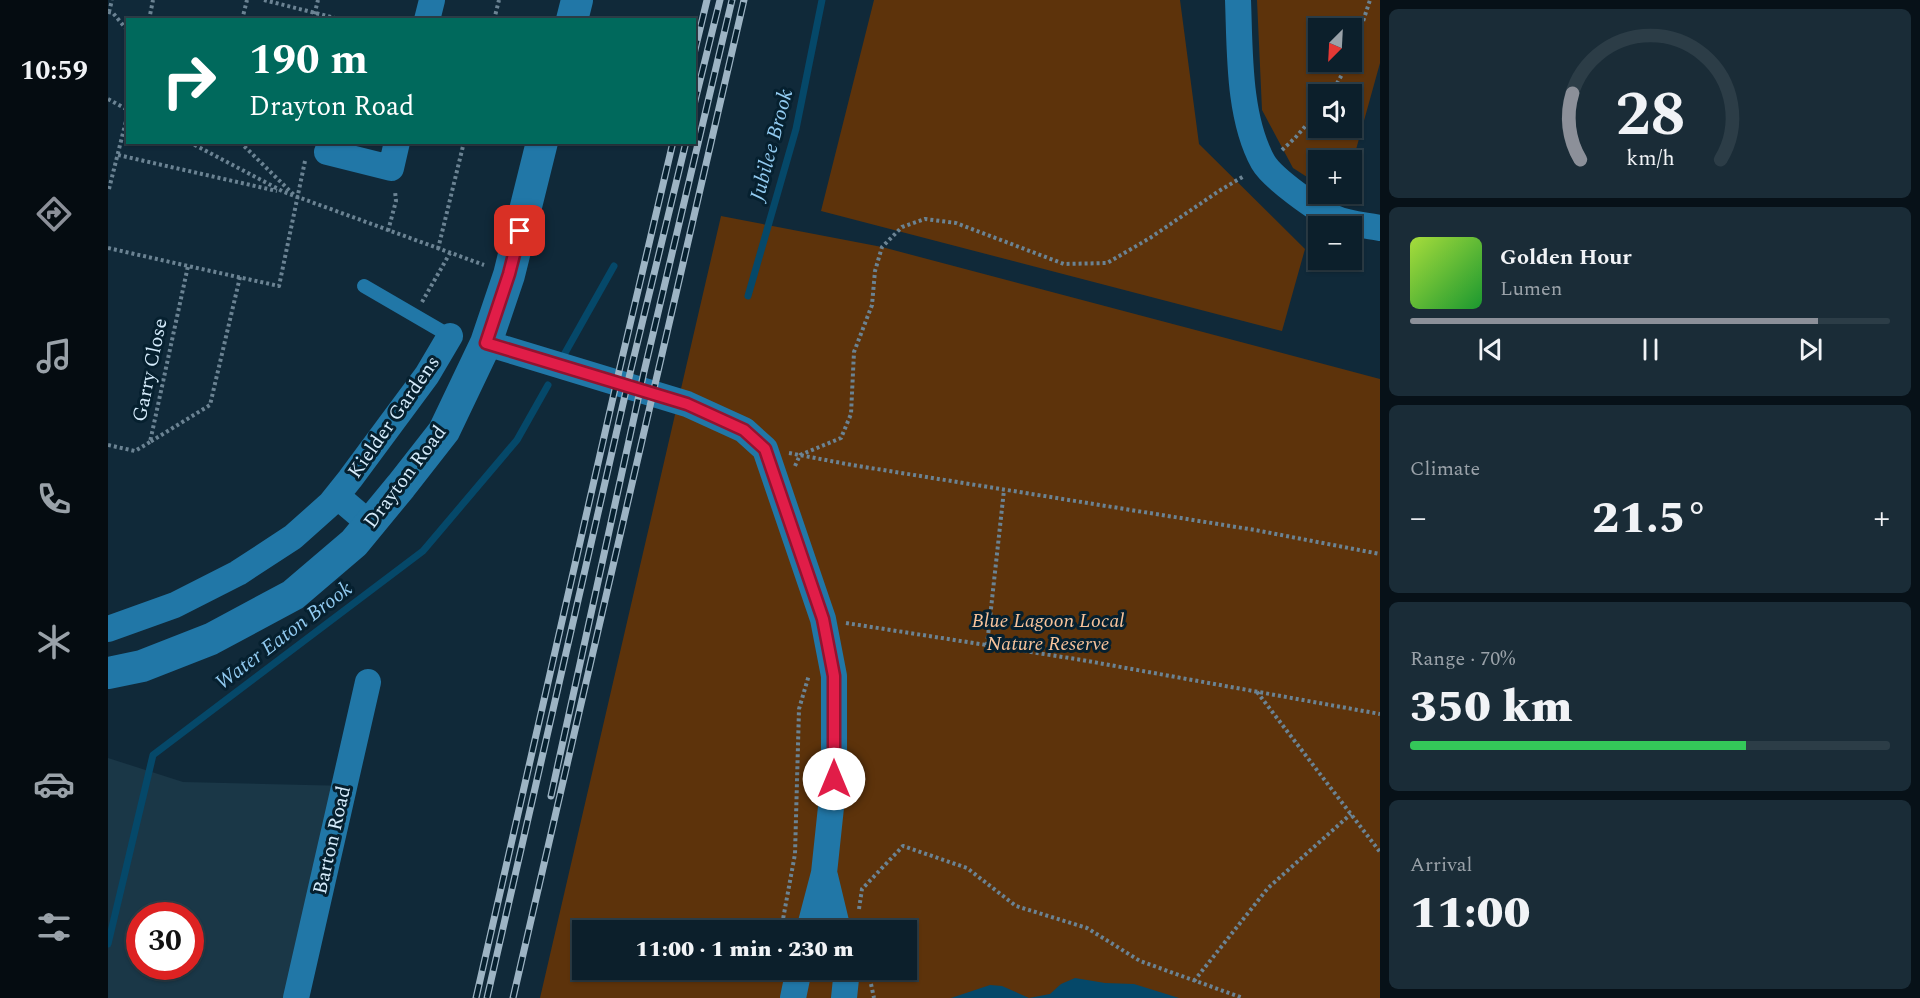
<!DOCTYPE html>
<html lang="en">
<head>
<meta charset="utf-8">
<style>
  body { margin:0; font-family:Spectral,serif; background:#1a2c37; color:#f1f3f6; height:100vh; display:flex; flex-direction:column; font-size:22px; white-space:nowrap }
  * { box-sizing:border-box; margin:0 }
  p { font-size:20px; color:#9aa2a9 }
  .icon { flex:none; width:33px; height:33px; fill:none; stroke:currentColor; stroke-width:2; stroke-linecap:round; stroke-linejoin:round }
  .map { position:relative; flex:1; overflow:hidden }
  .side { display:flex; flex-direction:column; gap:9px; padding:9px; background:#071118; width:540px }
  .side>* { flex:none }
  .hud { position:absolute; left:18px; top:18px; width:570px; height:126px; border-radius:0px; box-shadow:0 2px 4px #0004,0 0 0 2px #2c3d47; background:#00695c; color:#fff; overflow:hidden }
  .needle { width:39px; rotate:204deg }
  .fabs { position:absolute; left:1200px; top:18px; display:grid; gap:12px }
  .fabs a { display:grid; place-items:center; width:54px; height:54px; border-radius:0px; background:#0c1f2b; box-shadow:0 2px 4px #0004,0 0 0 2px #2c3d47; font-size:30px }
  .speed { position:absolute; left:18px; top:902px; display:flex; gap:12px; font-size:30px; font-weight:700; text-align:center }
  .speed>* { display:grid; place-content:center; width:78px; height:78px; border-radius:50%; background:#0c1f2b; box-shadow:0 2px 4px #0004,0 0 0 2px #2c3d47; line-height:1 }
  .speed .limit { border:9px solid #d22; background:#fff; color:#111 }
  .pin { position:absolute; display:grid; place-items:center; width:51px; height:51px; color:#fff; margin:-26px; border-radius:12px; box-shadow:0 3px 9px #0006 }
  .me { position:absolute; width:66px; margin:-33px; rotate:0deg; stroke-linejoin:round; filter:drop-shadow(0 0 4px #0008) }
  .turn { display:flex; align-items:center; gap:21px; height:126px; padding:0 24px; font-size:27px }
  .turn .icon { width:78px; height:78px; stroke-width:2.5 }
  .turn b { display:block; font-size:42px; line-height:51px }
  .big { font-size:45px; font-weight:800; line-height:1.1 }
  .side .widget { flex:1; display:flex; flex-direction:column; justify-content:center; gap:9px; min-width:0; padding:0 21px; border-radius:9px; background:#1a2c37 }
  .side .dial { align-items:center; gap:0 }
  .dial svg { height:156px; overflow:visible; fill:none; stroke:#2c3d47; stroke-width:7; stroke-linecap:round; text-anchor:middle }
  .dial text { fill:#f1f3f6; stroke:none }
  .song { display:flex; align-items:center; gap:18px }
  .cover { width:72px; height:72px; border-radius:9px; background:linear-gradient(135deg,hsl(80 70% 55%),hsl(130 70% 35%)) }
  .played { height:6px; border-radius:3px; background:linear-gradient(90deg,#8c9099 85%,#2c3d47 85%) }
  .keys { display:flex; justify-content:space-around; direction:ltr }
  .heat { display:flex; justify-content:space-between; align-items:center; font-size:33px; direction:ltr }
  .charge { height:9px; border-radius:4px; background:linear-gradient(90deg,#34c759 70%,#2c3d47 0) }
  .trip { position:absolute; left:464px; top:920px; width:345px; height:60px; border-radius:0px; background:#0c1f2b; box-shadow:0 2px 4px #0004,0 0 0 2px #2c3d47; font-weight:800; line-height:60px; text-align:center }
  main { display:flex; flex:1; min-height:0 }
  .menu { display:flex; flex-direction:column; width:108px; justify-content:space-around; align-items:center; background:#050c11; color:#9aa2a9 }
  .menu .icon { width:42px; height:42px }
  .menu .active { color:#8c9099 }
  .menu b { font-size:27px; color:#f1f3f6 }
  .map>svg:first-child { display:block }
  .built { fill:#1a3747; fill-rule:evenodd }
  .green { fill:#5d330b; fill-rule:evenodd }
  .water { fill:#054869 }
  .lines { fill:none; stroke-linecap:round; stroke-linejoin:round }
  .stream { stroke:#054869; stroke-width:7 }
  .path { stroke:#6b8393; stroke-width:4; stroke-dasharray:3 3; stroke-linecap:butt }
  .service { stroke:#2177a7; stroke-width:14 }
  .minor { stroke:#2177a7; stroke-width:26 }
  .tertiary { stroke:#2177a7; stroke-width:32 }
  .rail-casing { stroke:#9db4c4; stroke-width:7 }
  .rail { stroke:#06202f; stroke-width:4.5; stroke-dasharray:14; stroke-linecap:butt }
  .route-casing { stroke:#92132f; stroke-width:15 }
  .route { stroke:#e11d48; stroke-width:10 }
  .labels { text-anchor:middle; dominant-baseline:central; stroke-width:6; stroke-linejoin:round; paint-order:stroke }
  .street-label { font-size:20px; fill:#d5ebfb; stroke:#06202f }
  .park-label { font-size:20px; font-style:italic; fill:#f8c39b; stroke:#06202f }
  .water-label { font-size:21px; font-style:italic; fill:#92cbf1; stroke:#06202f }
</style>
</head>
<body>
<main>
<nav class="menu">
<b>10:59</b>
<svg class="icon active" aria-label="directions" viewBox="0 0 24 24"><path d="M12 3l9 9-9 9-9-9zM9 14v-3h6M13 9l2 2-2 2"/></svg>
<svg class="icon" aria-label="music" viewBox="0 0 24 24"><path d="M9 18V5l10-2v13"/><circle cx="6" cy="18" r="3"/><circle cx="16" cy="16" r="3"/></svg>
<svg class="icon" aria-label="phone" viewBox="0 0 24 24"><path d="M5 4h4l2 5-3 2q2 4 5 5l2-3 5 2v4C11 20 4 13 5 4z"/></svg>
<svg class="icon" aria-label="climate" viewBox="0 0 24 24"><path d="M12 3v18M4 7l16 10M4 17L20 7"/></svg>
<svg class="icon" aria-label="car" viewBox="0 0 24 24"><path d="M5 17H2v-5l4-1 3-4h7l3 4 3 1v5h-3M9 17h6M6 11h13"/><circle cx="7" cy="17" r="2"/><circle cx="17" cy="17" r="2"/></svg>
<svg class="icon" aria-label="filters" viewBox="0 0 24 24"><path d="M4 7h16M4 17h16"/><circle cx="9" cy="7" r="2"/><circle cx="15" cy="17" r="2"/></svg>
</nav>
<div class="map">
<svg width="1272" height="998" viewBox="0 0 1272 998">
  <rect width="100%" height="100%" fill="#102939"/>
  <!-- built -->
  <path class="built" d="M 0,758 L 75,782 L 241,786 L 192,998 L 0,998 ZM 32,915 L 82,915 L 82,966 L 32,966 Z"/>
  <!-- green -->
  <path class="green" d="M 766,0 L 1072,0 L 1091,144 L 1197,249 L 1174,331 L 713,211 Z
    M 1149,0 L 1272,0 L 1272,63 L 1244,164 L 1244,160 L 1210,160 L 1210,184 L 1185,168 L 1154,110 ZM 1244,28 L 1244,62 L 1210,62 L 1210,28 ZM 1244,94 L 1244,128 L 1210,128 L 1210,94 Z
    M 613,216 L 774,247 L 1272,379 L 1272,998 L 432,998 ZM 474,930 L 798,930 L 798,969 L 474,969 Z"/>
  <!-- water -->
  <path class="water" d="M 967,978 L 997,983 L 1026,984 L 1071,998 L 843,998 L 882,985 L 894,986 L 921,998 L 942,994 L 953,984 Z"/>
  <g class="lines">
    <!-- stream -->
    <path class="stream" d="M 640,296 L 688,129 L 714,0
      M 457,353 L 506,266
      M 0,944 L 45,755 L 315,551 L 409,440 L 440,385"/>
    <!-- path -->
    <path class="path" d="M 156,0 L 235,20
      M 0,12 L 5,13 L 20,31
      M 1,12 L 4,0
      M 41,20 L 45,0
      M 134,20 L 139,0
      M 205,20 L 210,0
      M 386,20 L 391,0
      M 1244,55 L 1262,0
      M 1223,94 L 1241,62
      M 0,99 L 20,110
      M 81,142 L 176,192 L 376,265
      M 132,142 L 187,196
      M 1174,150 L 1187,138 L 1210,112
      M 10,155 L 169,191
      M 1,189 L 20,113
      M 280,231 L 288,201 L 287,191
      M 0,248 L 80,266
      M 330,249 L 356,142
      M 132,277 L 102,405 L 42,442 L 80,266 L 171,286 L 197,161
      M 314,302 L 342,253
      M 0,445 L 27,451 L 42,442
      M 681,453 L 744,465 L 1147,530 L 1272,554
      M 687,466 L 692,455 L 733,438 L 743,414 L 746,352 L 764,305 L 767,271 L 774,247 L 794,227 L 817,219 L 848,223 L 956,264 L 999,263 L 1042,238 L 1111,191 L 1136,176
      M 738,623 L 974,660 L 1272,714
      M 879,645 L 896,490
      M 1149,692 L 1272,852
      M 751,909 L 754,889 L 795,846 L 859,868 L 908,906 L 979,928 L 1032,961 L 1135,998
      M 673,930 L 687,854 L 691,709 L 701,675
      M 1086,981 L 1160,888 L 1243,814
      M 763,984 L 766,998"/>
    <!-- service -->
    <path class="service" d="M 256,286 L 342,336"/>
    <!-- minor -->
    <path class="minor" d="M 1130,0 C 1132,50 1130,117 1155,162 C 1164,178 1210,211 1227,218 C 1240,224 1258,225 1272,228
      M 319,20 L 324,0
      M 219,152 L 283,168 L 289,142
      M 378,343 L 579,404 L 636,430 L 657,449 L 715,619 L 726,676 L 726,779 L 716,873 L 701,930
      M 229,496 L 262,524
      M 0,629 L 67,605 L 130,573 L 185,537 L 222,504 L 242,479 L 319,375 L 342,336
      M 717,876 L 730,930
      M 188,998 L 260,682
      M 685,998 L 691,969
      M 736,998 L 739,969"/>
    <!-- tertiary -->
    <path class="tertiary" d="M 464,20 L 469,0
      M 0,673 L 34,666 L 103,639 L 185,595 L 246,543 L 293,486 L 336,431 L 378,343 L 401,275 L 434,142"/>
    <defs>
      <path id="rail" d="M 586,54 L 599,0
        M 586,105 L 612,0
        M 443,796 L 536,372 L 624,0
        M 368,998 L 512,367 L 565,142
        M 379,998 L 523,369 L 578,142
        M 405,998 L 636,0"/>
    </defs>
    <!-- rail casing -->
    <use href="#rail" class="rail-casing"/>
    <!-- rail -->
    <use href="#rail" class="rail"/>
  </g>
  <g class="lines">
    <defs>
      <path id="route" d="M 412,231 L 401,274 L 378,343 L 579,404 L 636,430 L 657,449 L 715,619 L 726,676 L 726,779"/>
    </defs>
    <!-- route casing -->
    <use href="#route" class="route-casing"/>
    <!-- route -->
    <use href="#route" class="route"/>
  </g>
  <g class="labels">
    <!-- street labels -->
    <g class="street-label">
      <text transform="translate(42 370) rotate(-78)">Garry Close</text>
      <text transform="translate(286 417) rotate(-55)">Kielder Gardens</text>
      <text transform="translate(297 477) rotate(-53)">Drayton Road</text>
      <text transform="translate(224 840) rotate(-77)">Barton Road</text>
    </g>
    <!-- park labels -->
    <g class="park-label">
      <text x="940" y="621">Blue Lagoon Local<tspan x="940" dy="23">Nature Reserve</tspan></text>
    </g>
    <!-- water labels -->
    <g class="water-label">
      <text transform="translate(664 145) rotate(-75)">Jubilee Brook</text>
      <text transform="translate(176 636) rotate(-37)">Water Eaton Brook</text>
    </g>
  </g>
</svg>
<div class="fabs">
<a><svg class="needle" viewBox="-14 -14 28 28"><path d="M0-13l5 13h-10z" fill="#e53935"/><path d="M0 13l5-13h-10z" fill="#9aa2a9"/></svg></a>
<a><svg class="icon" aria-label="sound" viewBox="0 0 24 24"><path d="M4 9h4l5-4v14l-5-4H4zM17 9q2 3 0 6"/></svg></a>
<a>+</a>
<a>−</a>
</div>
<div class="speed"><div class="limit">30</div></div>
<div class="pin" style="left:412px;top:231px;background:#d93025"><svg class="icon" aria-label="arrive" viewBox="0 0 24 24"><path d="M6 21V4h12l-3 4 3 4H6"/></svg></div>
<svg class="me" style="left:726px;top:779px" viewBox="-20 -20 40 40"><circle r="19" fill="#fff"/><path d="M0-13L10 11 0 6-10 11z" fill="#e11d48"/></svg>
<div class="trip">11:00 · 1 min · 230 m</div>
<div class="hud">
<div class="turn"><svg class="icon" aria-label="right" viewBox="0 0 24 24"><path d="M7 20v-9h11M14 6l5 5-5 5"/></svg><div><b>190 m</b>Drayton Road</div></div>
</div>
</div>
<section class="side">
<div class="widget dial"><svg viewBox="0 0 100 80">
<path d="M14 69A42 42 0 1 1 86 69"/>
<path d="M14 69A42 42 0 0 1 10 35" stroke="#8c9099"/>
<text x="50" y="56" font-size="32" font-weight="700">28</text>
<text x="50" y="72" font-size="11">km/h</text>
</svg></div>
<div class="widget">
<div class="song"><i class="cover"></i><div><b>Golden Hour</b><p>Lumen</p></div></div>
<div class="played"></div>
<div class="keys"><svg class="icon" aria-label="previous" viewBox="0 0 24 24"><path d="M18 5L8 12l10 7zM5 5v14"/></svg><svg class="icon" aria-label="pause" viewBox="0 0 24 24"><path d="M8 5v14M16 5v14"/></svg><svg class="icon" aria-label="next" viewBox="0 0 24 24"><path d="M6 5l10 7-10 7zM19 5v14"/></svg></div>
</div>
<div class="widget"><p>Climate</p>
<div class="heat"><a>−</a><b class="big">21.5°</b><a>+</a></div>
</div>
<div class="widget"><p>Range · 70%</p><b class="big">350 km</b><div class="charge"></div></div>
<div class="widget"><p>Arrival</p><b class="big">11:00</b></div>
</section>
</main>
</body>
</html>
